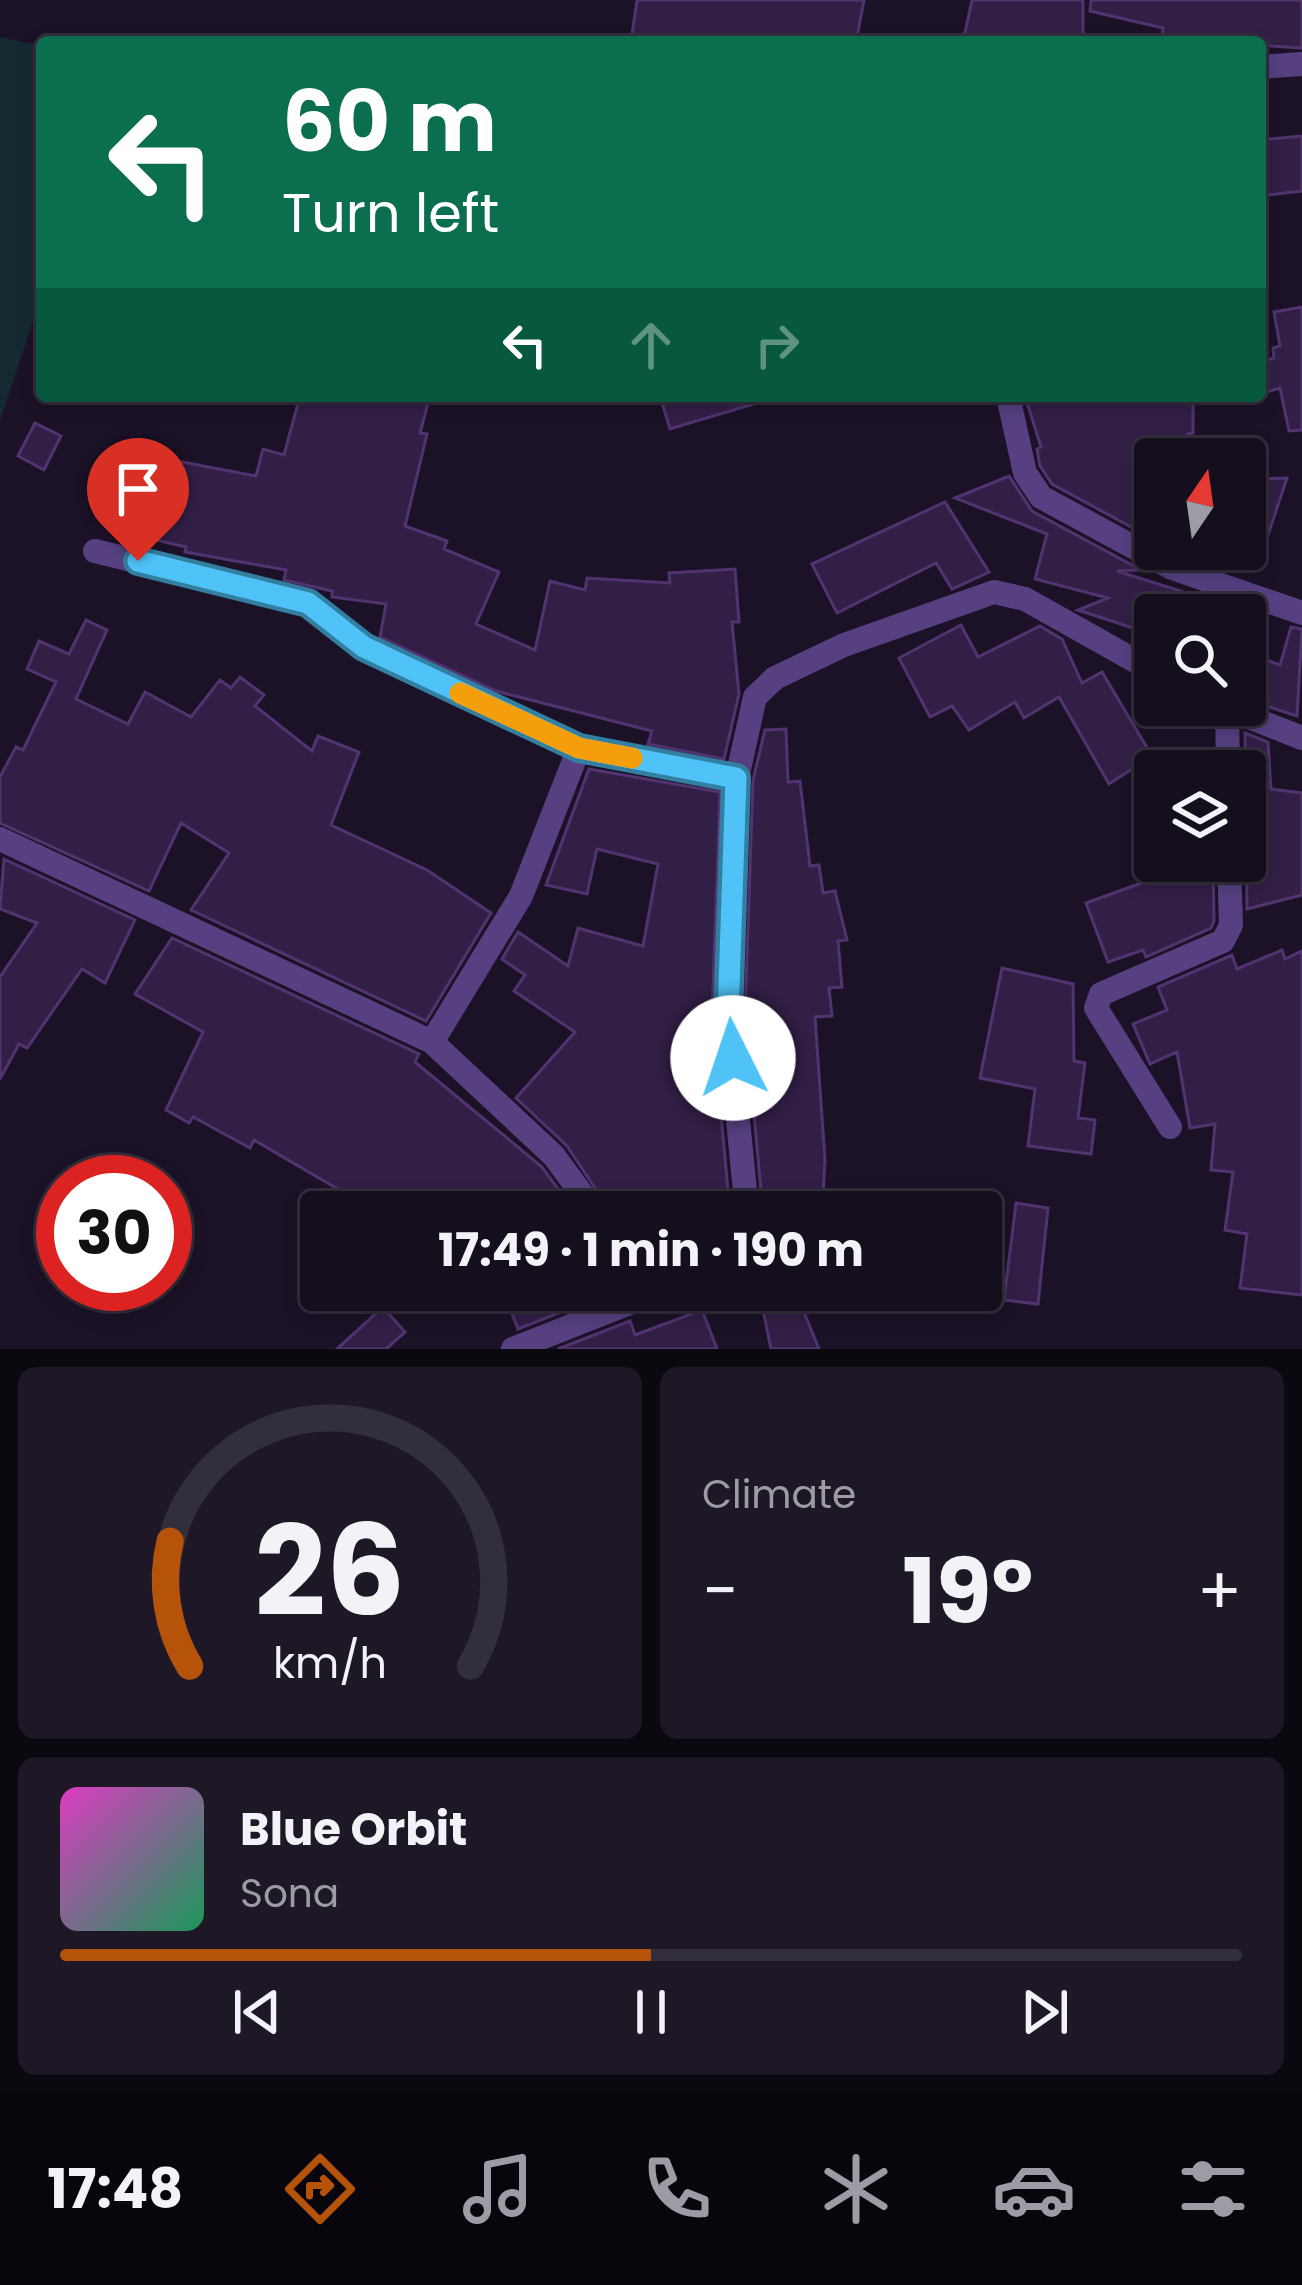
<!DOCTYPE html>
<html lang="en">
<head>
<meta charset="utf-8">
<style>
  body { margin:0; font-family:Poppins,sans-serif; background:#1d1726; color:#f1f3f6; height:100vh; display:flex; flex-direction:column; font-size:45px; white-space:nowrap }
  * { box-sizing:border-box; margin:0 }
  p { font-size:39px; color:#9d9ca4 }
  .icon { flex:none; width:66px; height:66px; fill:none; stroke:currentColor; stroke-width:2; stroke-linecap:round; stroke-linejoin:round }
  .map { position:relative; height:1349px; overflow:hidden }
  .drawer { display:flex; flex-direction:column; gap:18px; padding:18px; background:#0b0810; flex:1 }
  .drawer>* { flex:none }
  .hud { position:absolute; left:36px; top:36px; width:1230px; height:366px; border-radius:12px; box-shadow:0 6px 18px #0003,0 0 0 3px #332e3b; background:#0b6e4f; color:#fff; overflow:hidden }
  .needle { width:78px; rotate:13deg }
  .tools { position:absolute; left:1134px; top:438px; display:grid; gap:24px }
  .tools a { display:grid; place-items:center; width:132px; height:132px; border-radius:12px; background:#140e1d; box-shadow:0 6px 18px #0003,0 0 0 3px #332e3b; font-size:60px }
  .speed { position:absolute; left:36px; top:1155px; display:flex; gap:24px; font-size:60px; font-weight:700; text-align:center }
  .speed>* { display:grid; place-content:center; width:156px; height:156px; border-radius:50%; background:#140e1d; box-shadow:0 6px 18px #0003,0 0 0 3px #332e3b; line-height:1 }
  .speed .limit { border:18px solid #d22; background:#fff; color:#111 }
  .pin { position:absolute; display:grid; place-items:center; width:102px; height:102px; color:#fff; margin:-123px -51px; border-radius:50% 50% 50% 0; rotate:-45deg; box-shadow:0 0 12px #0007 }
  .pin .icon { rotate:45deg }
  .me { position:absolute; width:132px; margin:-66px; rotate:356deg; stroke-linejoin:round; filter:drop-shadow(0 0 9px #0008) }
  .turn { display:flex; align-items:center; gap:42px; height:252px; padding:0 48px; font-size:54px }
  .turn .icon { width:156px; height:156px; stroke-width:2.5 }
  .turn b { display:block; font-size:84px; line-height:102px }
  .lanes { display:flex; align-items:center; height:114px; padding:0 48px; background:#0003; justify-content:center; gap:60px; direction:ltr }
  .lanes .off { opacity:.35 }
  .big { font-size:90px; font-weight:700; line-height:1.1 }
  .drawer .widget { flex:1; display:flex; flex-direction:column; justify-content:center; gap:18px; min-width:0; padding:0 42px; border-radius:18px; background:#1d1726 }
  .drawer .dial { align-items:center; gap:0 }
  .dial svg { height:312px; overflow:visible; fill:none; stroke:#332e3b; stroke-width:7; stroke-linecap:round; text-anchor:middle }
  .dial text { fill:#f1f3f6; stroke:none }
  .song { display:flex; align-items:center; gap:36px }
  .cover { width:144px; height:144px; border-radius:18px; background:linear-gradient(135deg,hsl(310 70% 55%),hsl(150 70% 35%)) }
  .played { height:12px; border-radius:6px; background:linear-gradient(90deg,#b45309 50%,#332e3b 50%) }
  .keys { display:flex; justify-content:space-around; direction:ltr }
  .heat { display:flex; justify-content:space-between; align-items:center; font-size:66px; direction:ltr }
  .drawer .tiles { flex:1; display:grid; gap:18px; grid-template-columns:1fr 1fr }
  .widget:last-child { grid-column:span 2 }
  .trip { position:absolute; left:300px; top:1191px; width:702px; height:120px; border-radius:12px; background:#140e1d; box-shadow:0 6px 18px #0003,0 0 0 3px #332e3b; font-weight:700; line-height:120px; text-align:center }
  .dock { display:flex; height:192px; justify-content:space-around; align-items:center; background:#08060c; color:#9d9ca4 }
  .dock .icon { width:84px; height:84px }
  .dock .current { color:#b45309 }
  .dock b { font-size:54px; color:#f1f3f6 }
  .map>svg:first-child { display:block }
  .green { fill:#152930 }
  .building { fill:#321f46; stroke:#513370; stroke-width:3 }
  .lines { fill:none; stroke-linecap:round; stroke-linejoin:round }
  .street { stroke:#564082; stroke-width:24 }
  .route-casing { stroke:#337fa1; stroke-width:30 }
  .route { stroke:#4fc3f7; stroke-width:21 }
  .slow { stroke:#f59e0b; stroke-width:21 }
</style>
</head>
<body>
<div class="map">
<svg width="1302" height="1349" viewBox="0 0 1302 1349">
  <rect width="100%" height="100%" fill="#1b1227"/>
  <!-- green -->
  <path class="green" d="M 0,37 L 42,46 L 42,295 L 0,421 Z"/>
  <!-- building -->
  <path class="building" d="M 637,0 L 864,0 L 856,42 L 631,42 Z
    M 972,0 L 1083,0 L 1083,42 L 963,42 Z
    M 1091,0 L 1302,0 L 1302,48 L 1162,39 L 1163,28 L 1090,11 Z
    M 1302,136 L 1302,191 L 1260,196 L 1260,140 Z
    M 1302,307 L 1302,430 L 1289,431 L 1280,388 L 1260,394 L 1260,362 L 1274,358 L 1273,348 L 1280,346 L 1274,312 Z
    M 300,396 L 430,396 L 420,433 L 427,434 L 405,526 L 447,541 L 444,549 L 499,572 L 476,624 L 535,650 L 550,581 L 585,590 L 587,578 L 670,583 L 669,573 L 735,569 L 739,622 L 732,622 L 739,694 L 724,759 L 648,744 L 652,731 L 496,691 L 380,637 L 386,604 L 332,597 L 332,591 L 284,580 L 286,570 L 185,552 L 186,547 L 109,529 L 125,486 L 162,499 L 177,461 L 256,476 L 263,449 L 284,455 Z
    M 660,396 L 756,396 L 757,403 L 670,429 Z
    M 1025,396 L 1193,396 L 1193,433 L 1188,434 L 1183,459 L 1155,459 L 1155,540 L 1052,484 L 1040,466 L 1037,449 L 1041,447 Z
    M 35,423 L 61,436 L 44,470 L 18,456 Z
    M 1009,476 L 1032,511 L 1141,570 L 1117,571 L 1244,611 L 1244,615 L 1155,615 L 1154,635 L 1078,610 L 1108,598 L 1035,579 L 1047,534 L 955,498 Z
    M 1287,478 L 1259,562 L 1256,562 L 1253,479 Z
    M 945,502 L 989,572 L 952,589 L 936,563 L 837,613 L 812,564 Z
    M 86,620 L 107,630 L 76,699 L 128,724 L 145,692 L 191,717 L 220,680 L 231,688 L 240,677 L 264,695 L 255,706 L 312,751 L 318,736 L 359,752 L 331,825 L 427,870 L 491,913 L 426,1021 L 191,910 L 229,853 L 181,823 L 149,891 L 0,823 L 0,777 L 16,747 L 23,750 L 56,682 L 27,669 L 39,641 L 69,654 Z
    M 961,625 L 978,657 L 1040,626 L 1062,639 L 1082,683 L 1102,672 L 1152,756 L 1109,784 L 1059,697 L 1024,718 L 1015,702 L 969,730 L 952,706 L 930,717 L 899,658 Z
    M 1291,627 L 1302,629 L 1297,716 L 1266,706 L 1268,698 L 1245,689 L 1245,652 L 1280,665 Z
    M 786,729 L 788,782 L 800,781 L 810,866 L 819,865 L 823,893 L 835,891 L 847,940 L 838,941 L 842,987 L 829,988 L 832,1016 L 815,1017 L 825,1160 L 822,1212 L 763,1212 L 745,1017 L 753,780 L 765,730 Z
    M 1245,733 L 1268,742 L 1271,789 L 1302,793 L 1302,895 L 1247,909 Z
    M 589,769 L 720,792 L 712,1017 L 730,1212 L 611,1212 L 567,1146 L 516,1098 L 575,1032 L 514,991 L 525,975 L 502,959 L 518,932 L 568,966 L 578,928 L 643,946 L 658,864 L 597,849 L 587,894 L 546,885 Z
    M 4,859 L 135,920 L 105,983 L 82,969 L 27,1048 L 19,1044 L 0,1079 L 0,977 L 37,923 L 0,909 Z
    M 1142,861 L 1213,861 L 1214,921 L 1211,928 L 1146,957 L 1143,950 L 1108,962 L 1086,903 L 1147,881 Z
    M 172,938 L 419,1054 L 415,1062 L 542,1167 L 575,1212 L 377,1212 L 254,1140 L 250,1148 L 193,1117 L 189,1123 L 166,1110 L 203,1032 L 135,994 Z
    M 1282,950 L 1285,959 L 1302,951 L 1302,1295 L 1240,1288 L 1247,1234 L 1225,1230 L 1233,1172 L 1211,1170 L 1215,1124 L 1190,1128 L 1177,1052 L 1150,1064 L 1133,1024 L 1167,1010 L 1158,987 L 1232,955 L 1237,969 Z
    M 1002,968 L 1073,984 L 1074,1061 L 1085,1063 L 1078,1118 L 1095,1120 L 1091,1154 L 1028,1146 L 1035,1089 L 980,1078 Z
    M 1016,1203 L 1048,1208 L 1038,1304 L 1004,1300 Z
    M 503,1290 L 617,1290 L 518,1329 Z
    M 759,1290 L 795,1290 L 819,1349 L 771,1349 Z
    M 383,1307 L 405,1332 L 386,1349 L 337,1349 Z
    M 702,1310 L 717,1349 L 558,1349 L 630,1321 L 635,1335 Z"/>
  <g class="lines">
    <!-- street -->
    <path class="street" d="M 1260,67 L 1302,64
      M 1008,396 L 1025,473 L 1041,497 L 1172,568 L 1302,613
      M 95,551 L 308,603 L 364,648 L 579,748 L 737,778
      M 1218,705 L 1302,738
      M 1227,709 L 1228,771
      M 0,839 L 432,1042 L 554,1156 L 595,1212
      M 432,1042 L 521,896 L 579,748
      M 1170,1127 L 1096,1008 L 1101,994 L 1223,941 L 1231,925 L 1229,861
      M 747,1212 L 728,1017 L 737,778 L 755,697 L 775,678 L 844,645 L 994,592 L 1025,599 L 1155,672
      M 513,1349 L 637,1300 L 692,1290"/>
  </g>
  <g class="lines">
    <defs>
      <path id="route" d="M 138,561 L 308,603 L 364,647 L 579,748 L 736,778 L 728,1017 L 733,1058"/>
    </defs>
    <!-- route casing -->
    <use href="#route" class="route-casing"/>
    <!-- route -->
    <use href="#route" class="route"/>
    <!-- slow -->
    <path class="slow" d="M 460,693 L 579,748 L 632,758"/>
  </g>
</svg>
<div class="tools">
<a><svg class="needle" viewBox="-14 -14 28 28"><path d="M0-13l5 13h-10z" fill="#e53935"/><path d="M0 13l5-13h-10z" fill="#9d9ca4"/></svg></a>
<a><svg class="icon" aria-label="search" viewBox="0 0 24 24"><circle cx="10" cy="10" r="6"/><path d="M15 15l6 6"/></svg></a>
<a><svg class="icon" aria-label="layers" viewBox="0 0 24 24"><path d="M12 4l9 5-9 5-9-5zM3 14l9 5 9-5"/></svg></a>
</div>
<div class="speed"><div class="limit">30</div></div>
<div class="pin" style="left:138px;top:561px;background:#d93025"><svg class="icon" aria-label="arrive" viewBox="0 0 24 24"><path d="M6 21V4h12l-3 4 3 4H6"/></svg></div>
<svg class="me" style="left:733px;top:1058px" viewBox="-20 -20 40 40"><circle r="19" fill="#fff"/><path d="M0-13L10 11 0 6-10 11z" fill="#4fc3f7"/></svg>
<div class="trip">17:49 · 1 min · 190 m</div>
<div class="hud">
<div class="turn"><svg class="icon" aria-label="left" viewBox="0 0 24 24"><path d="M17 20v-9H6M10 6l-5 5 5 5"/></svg><div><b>60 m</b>Turn left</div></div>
<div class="lanes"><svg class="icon" aria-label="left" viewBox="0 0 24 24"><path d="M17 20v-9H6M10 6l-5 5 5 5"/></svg><svg class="icon off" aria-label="ahead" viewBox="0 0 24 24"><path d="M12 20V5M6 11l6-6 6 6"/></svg><svg class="icon off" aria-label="right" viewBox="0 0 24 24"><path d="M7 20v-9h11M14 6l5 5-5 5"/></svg></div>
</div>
</div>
<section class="drawer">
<div class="tiles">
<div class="widget dial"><svg viewBox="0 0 100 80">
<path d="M14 69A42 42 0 1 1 86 69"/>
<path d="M14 69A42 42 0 0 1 9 37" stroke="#b45309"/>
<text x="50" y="56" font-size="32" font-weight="700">26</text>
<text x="50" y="72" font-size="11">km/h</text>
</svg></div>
<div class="widget"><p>Climate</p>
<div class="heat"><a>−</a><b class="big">19°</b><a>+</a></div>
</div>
<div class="widget">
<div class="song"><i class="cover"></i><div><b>Blue Orbit</b><p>Sona</p></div></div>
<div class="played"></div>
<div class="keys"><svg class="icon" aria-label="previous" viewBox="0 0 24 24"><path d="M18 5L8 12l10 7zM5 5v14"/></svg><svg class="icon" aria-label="pause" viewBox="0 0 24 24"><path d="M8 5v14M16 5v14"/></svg><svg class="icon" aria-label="next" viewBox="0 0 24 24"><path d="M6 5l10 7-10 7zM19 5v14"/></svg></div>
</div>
</div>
</section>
<nav class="dock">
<b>17:48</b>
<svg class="icon current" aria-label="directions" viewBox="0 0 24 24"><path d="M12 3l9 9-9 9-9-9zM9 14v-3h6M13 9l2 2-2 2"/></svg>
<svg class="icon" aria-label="music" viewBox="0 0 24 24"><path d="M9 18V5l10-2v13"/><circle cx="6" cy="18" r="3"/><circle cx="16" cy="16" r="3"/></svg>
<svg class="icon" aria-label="phone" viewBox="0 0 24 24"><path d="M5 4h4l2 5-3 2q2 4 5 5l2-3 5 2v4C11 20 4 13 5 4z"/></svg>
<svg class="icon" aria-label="climate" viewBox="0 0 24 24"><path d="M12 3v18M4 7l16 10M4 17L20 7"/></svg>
<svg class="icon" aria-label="car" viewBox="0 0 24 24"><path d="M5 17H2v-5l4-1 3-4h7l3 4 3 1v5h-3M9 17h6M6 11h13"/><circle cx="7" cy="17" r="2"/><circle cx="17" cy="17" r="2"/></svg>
<svg class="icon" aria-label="filters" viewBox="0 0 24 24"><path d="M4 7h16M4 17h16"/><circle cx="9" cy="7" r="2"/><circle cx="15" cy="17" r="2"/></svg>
</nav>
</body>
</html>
